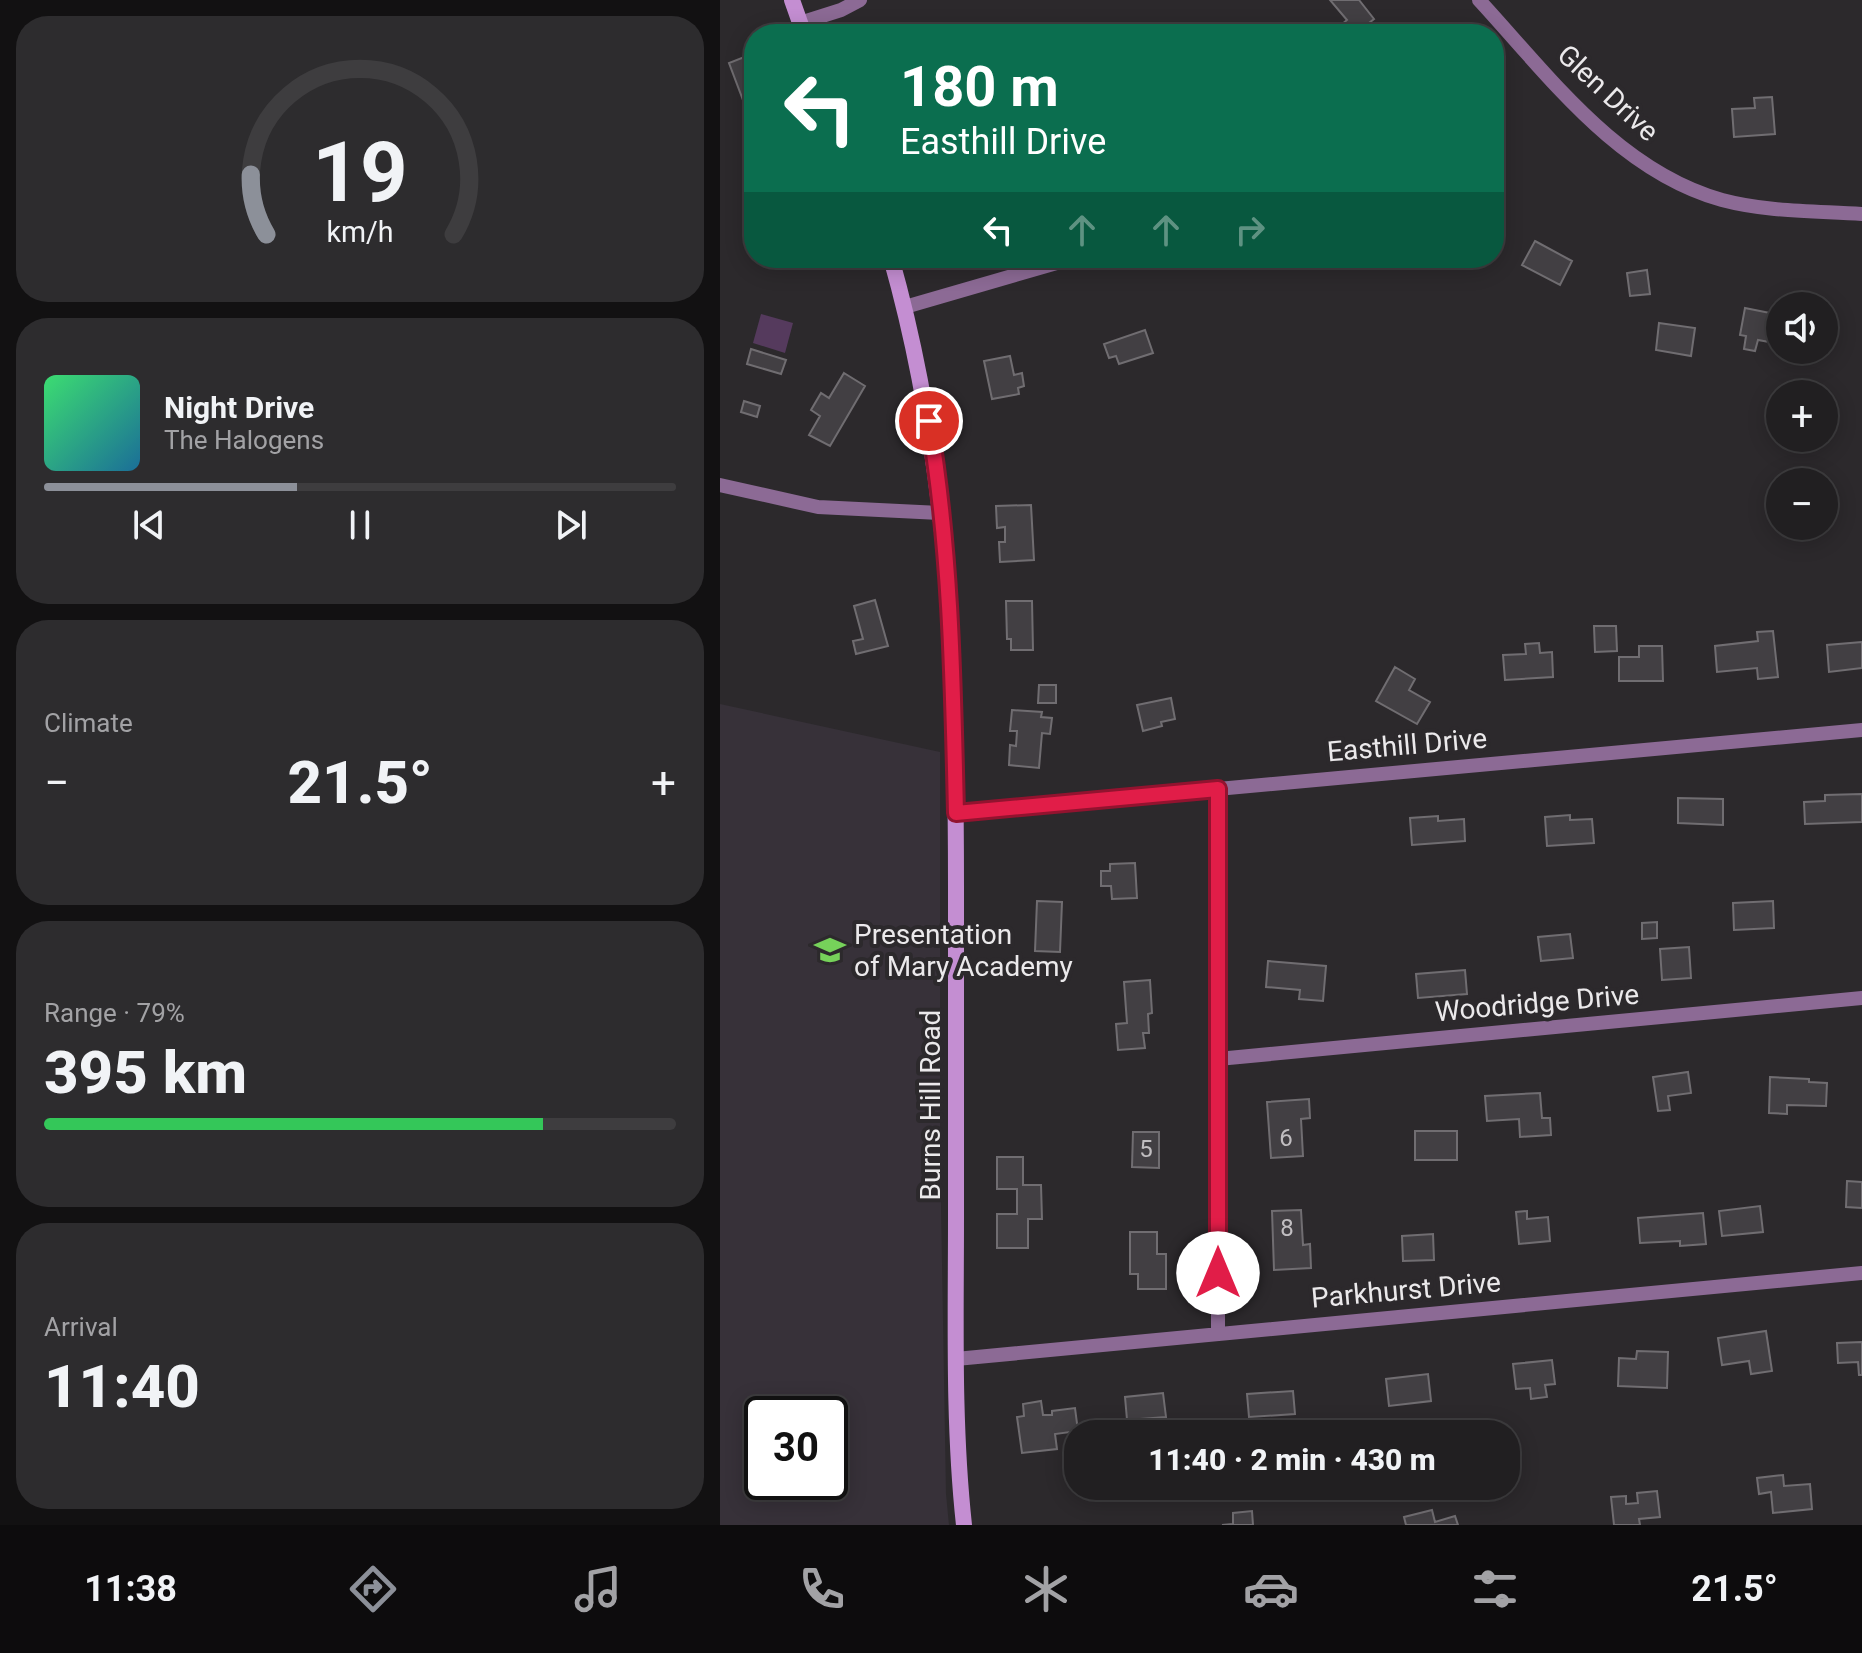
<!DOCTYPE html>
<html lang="en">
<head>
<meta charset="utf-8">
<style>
  body { margin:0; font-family:Roboto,sans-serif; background:#2d2c2e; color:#f1f3f6; height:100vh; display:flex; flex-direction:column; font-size:30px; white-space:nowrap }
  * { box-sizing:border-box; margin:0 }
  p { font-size:26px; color:#a2a2a5 }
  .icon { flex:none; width:44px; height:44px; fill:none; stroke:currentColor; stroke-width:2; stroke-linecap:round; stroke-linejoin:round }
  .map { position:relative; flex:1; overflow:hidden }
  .details { display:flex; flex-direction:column; gap:16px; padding:16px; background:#121112; width:720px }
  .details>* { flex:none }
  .top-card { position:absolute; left:24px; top:24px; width:760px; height:244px; border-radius:32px; box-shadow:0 4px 20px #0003,0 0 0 2px #3e3d3f; background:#0b6e4f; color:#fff; overflow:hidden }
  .fabs { position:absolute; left:1046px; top:292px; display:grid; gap:16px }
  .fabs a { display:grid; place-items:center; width:72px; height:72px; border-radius:50%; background:#211f21; box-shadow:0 4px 20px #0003,0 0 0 2px #3e3d3f; font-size:40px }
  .speed { position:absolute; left:24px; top:1396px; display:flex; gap:16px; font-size:40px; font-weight:700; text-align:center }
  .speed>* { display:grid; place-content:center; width:104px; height:104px; border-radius:50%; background:#211f21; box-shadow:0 4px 20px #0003,0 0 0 2px #3e3d3f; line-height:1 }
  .speed .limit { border:4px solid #111; border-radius:12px; background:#fff; color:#111 }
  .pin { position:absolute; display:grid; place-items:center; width:68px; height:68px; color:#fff; margin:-34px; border:4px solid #fff; border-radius:50%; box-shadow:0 2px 8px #0007 }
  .me { position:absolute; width:88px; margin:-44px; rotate:0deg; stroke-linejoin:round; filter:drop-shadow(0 0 6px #0008) }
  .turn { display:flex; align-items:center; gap:28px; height:168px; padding:0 24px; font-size:36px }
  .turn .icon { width:104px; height:104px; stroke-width:2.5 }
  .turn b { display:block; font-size:56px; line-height:68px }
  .lanes { display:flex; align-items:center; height:76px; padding:0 24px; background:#0003; justify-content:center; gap:40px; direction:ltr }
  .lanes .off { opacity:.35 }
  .big { font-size:60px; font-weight:800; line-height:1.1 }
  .details .card { flex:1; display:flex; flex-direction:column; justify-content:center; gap:12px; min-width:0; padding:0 28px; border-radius:32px; background:#2d2c2e }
  .details .dial { align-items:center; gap:0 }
  .dial svg { height:208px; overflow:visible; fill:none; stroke:#3e3d3f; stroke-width:7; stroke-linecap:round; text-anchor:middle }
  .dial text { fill:#f1f3f6; stroke:none }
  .song { display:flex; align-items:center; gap:24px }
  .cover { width:96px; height:96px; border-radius:12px; background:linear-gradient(135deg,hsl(140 70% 55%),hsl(200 70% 35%)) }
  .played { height:8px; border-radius:4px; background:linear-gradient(90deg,#8c9099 40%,#3e3d3f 40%) }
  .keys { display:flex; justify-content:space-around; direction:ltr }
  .heat { display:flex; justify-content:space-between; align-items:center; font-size:44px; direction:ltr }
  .charge { height:12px; border-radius:6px; background:linear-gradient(90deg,#34c759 79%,#3e3d3f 0) }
  .trip { position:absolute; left:344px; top:1420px; width:456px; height:80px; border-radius:32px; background:#211f21; box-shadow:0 4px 20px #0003,0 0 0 2px #3e3d3f; font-weight:800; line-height:80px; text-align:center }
  .dock { display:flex; height:128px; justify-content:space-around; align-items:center; background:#0d0c0d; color:#a2a2a5 }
  .dock .icon { width:56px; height:56px }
  .dock .current { color:#8c9099 }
  .dock b { font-size:36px; color:#f1f3f6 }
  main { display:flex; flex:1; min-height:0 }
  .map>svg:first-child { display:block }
  .built { fill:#373139; fill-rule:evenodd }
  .green { fill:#553a5d }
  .building { fill:#423f43; stroke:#706d71; stroke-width:2 }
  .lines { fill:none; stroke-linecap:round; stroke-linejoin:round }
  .street { stroke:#8c6a95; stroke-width:14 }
  .secondary { stroke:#c48ed2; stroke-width:16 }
  .route-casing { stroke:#92132f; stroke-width:20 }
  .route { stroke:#e11d48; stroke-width:14 }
  .labels { text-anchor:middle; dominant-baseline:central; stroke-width:8; stroke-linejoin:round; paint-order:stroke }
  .number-label { font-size:24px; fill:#c1bec1 }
  .street-label { font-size:28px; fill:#ebe9eb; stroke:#2c292c }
  .poi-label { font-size:28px; fill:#ebe9eb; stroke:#2c292c; text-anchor:start }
</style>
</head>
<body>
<main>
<section class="details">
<div class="card dial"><svg viewBox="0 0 100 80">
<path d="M14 69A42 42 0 1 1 86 69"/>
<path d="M14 69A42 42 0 0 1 8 46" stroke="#8c9099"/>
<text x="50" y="56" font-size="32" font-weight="700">19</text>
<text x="50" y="72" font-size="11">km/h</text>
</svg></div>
<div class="card">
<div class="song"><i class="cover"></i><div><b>Night Drive</b><p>The Halogens</p></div></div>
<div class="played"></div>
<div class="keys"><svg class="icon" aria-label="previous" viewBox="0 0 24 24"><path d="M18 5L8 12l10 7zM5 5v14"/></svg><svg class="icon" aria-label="pause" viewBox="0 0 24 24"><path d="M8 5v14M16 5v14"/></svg><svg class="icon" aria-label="next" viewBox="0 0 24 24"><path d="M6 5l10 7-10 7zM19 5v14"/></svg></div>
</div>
<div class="card"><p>Climate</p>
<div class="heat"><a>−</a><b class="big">21.5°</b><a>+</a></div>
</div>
<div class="card"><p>Range · 79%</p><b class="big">395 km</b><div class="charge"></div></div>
<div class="card"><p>Arrival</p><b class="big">11:40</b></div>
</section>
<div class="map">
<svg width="1142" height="1525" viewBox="0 0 1142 1525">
  <rect width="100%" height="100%" fill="#2c292c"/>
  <!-- built -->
  <path class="built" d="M 0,704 L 220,752 L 220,1148 L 226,1494 L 229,1525 L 0,1525 ZM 42,1414 L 110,1414 L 110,1482 L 42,1482 Z"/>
  <!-- green -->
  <path class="green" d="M 41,314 L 73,323 L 65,353 L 33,343 Z"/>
  <!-- building -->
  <path class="building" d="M 610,0 L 639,0 L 654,19 L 635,34 L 618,34 L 615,30 L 627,20 Z
    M 32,54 L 34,105 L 26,108 L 9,63 Z
    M 1052,97 L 1055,134 L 1014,137 L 1012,109 L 1035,108 L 1034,98 Z
    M 815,241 L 852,261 L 840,285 L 802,265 Z
    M 927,270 L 930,294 L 910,296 L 907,273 Z
    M 1025,308 L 1060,315 L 1060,344 L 1038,340 L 1035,351 L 1024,349 L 1026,336 L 1020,335 Z
    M 939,323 L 975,328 L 971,356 L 936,350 Z
    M 425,330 L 433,353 L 399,364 L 396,356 L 389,358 L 384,344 Z
    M 31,349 L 66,360 L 61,374 L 27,364 Z
    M 290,356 L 294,375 L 302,373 L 304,386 L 298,388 L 299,394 L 272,399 L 264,361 Z
    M 124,373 L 145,386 L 110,446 L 89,435 L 100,416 L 91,410 L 101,393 L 109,398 Z
    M 24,401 L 40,406 L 37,417 L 21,412 Z
    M 311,505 L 314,560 L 280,562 L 279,542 L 285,542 L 285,527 L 277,528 L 276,506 Z
    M 155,600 L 168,646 L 136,654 L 133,641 L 143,639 L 134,606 Z
    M 286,601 L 312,601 L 313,650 L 291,650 L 291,639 L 287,639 Z
    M 874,626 L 896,626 L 897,651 L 875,652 Z
    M 1053,631 L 1058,677 L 1038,679 L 1037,668 L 997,672 L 995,646 L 1038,641 L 1037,632 Z
    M 1142,642 L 1142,668 L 1109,672 L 1107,645 Z
    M 819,643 L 820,653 L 832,652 L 833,677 L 785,680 L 783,655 L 806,654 L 805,644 Z
    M 919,646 L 942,646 L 943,681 L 899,681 L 899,657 L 919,657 Z
    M 675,667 L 695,679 L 689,690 L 710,702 L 697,724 L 656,701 Z
    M 319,685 L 336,685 L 336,703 L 318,703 Z
    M 451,698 L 455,719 L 441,722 L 442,726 L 423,731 L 417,705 Z
    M 292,710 L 322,712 L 321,717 L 332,718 L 330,734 L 322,733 L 319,768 L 289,765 L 290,745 L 296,746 L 297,731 L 290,731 Z
    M 1142,794 L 1142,822 L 1085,824 L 1084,802 L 1105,801 L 1105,795 Z
    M 958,798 L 1003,799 L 1003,825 L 958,823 Z
    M 850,815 L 850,820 L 872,819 L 874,843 L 827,846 L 825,817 Z
    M 718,816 L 718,821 L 744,819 L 745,841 L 692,845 L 690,818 Z
    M 415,863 L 417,898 L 392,899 L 391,886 L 381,886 L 381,871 L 390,871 L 390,864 Z
    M 317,901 L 342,902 L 340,952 L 315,951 Z
    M 1053,901 L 1054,928 L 1014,930 L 1013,903 Z
    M 937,922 L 937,938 L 922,939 L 922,923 Z
    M 850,934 L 853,958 L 821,961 L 818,937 Z
    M 969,947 L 971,978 L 942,980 L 940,949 Z
    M 548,961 L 606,966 L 603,1001 L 579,999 L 580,990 L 546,987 Z
    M 745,970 L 747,994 L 698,998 L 696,974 Z
    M 430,980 L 432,1013 L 428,1014 L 429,1033 L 423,1033 L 425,1048 L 398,1050 L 396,1024 L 407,1023 L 404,982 Z
    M 968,1072 L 971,1093 L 948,1096 L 950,1110 L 938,1111 L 933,1077 Z
    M 1050,1077 L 1089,1079 L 1089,1082 L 1107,1083 L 1106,1106 L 1067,1105 L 1067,1114 L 1049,1113 Z
    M 820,1093 L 822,1118 L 830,1118 L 831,1135 L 800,1137 L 799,1119 L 767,1121 L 765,1096 Z
    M 589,1099 L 590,1118 L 581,1119 L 583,1156 L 551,1158 L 547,1102 Z
    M 695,1131 L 737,1131 L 737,1160 L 695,1160 Z
    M 413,1132 L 439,1132 L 439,1168 L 412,1167 Z
    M 277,1157 L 303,1157 L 303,1185 L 321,1185 L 322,1219 L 308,1219 L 308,1248 L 277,1248 L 277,1214 L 297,1214 L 297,1189 L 277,1189 Z
    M 1127,1181 L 1142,1182 L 1142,1208 L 1126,1207 Z
    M 1040,1206 L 1043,1232 L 1002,1236 L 999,1211 Z
    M 581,1210 L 583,1245 L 590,1244 L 591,1268 L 554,1270 L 552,1211 Z
    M 807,1211 L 807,1219 L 828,1217 L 830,1241 L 799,1244 L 796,1212 Z
    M 983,1213 L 986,1244 L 960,1246 L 960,1241 L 920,1243 L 918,1218 Z
    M 410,1232 L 437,1232 L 437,1254 L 446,1254 L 446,1289 L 418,1289 L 418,1274 L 410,1274 Z
    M 713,1234 L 714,1260 L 683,1261 L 682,1236 Z
    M 1046,1331 L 1052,1371 L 1031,1374 L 1029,1361 L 1002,1365 L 998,1338 Z
    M 1142,1342 L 1142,1375 L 1139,1375 L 1138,1362 L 1118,1363 L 1117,1343 Z
    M 917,1351 L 948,1352 L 947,1388 L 898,1386 L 899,1358 L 916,1359 Z
    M 832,1360 L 835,1384 L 825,1385 L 827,1397 L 811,1399 L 810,1388 L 796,1389 L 793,1364 Z
    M 708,1374 L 711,1401 L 669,1406 L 666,1379 Z
    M 573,1391 L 575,1414 L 529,1417 L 527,1394 Z
    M 443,1393 L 446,1417 L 421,1419 L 422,1430 L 408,1431 L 405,1397 Z
    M 321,1401 L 323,1415 L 332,1415 L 332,1411 L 355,1408 L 358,1431 L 335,1434 L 337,1449 L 302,1453 L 297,1417 L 304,1416 L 303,1404 Z
    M 1063,1475 L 1064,1486 L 1090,1484 L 1092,1509 L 1053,1513 L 1051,1492 L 1039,1494 L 1037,1478 Z
    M 937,1491 L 940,1517 L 919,1519 L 920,1525 L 894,1525 L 891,1497 L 906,1496 L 906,1504 L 918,1503 L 917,1493 Z
    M 712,1510 L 715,1522 L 735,1516 L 738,1525 L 686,1525 L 684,1517 Z
    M 532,1511 L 533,1525 L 502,1525 L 513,1524 L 513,1513 Z"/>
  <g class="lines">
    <!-- street -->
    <path class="street" d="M 759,0 C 829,76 898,171 1002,200 C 1047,212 1095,211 1142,214
      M 80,23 L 121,10 L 140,0
      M 185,307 L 354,258
      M 0,485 L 98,507 L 220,513
      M 236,813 L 1142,730
      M 498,1059 L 1142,998
      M 498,1334 L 498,789
      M 236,1359 L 1142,1273"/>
    <!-- secondary -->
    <path class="secondary" d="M 72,0 L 84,34
      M 171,258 C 230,466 236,671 236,886 C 236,996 236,1107 236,1218 C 236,1320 233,1424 244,1525"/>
  </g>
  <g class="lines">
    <defs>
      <path id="route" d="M 209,421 C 231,551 233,682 236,813 L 498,789 L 498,1273"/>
    </defs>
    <!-- route casing -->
    <use href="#route" class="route-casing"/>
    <!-- route -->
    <use href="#route" class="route"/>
  </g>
  <!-- icons -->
  <defs>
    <symbol id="school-bare" viewBox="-9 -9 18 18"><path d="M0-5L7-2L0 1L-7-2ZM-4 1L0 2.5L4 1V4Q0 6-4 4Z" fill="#76d25a" stroke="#2c292c" stroke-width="2.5" paint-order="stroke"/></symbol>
  </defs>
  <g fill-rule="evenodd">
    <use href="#school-bare" x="88" y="928" width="44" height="44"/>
  </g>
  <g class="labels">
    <!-- number labels -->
    <g class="number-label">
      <text x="566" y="1138">6</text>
      <text x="426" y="1149">5</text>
      <text x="567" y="1228">8</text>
    </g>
    <!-- street labels -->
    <g class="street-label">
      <text transform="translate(888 93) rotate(43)">Glen Drive</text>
      <text transform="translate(687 745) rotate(-5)">Easthill Drive</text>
      <text transform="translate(817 1003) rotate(-5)">Woodridge Drive</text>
      <text transform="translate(210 1105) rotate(-90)">Burns Hill Road</text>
      <text transform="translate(686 1290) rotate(-5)">Parkhurst Drive</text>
    </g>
    <!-- poi labels -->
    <g class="poi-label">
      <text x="134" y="934">Presentation<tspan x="134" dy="32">of Mary Academy</tspan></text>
    </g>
  </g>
</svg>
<div class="fabs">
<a><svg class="icon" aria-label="sound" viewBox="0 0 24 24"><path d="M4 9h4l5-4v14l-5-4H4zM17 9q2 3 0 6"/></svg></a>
<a>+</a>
<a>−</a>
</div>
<div class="speed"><div class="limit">30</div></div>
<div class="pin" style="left:209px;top:421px;background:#d93025"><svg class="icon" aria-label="arrive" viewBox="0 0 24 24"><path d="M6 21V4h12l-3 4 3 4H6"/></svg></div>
<svg class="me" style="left:498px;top:1273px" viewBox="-20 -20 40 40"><circle r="19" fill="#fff"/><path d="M0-13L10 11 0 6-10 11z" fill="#e11d48"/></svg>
<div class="trip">11:40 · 2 min · 430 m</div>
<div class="top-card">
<div class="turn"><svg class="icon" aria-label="left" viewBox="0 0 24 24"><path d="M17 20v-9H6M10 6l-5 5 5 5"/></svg><div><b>180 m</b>Easthill Drive</div></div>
<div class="lanes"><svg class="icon" aria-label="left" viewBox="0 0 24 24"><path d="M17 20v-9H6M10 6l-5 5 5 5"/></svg><svg class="icon off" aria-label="ahead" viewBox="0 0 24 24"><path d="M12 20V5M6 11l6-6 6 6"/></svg><svg class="icon off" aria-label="ahead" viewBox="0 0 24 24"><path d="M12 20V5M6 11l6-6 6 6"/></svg><svg class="icon off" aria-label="right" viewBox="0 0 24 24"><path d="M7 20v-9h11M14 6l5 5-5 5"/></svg></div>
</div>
</div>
</main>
<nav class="dock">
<b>11:38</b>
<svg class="icon current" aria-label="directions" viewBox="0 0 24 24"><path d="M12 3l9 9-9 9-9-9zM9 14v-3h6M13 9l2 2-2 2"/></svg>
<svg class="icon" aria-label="music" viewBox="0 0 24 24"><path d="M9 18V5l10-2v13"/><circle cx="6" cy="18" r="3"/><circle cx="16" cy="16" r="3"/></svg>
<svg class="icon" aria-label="phone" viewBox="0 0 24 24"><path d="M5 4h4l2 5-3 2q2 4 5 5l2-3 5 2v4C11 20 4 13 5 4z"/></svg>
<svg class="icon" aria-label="climate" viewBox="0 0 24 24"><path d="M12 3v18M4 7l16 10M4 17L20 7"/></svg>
<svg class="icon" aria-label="car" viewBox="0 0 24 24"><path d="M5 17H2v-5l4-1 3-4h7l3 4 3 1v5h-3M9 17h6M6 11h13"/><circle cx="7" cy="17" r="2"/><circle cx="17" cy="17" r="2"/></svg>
<svg class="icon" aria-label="filters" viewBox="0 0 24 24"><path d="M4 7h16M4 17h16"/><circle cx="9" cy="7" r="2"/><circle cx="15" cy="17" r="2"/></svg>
<b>21.5°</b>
</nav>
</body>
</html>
